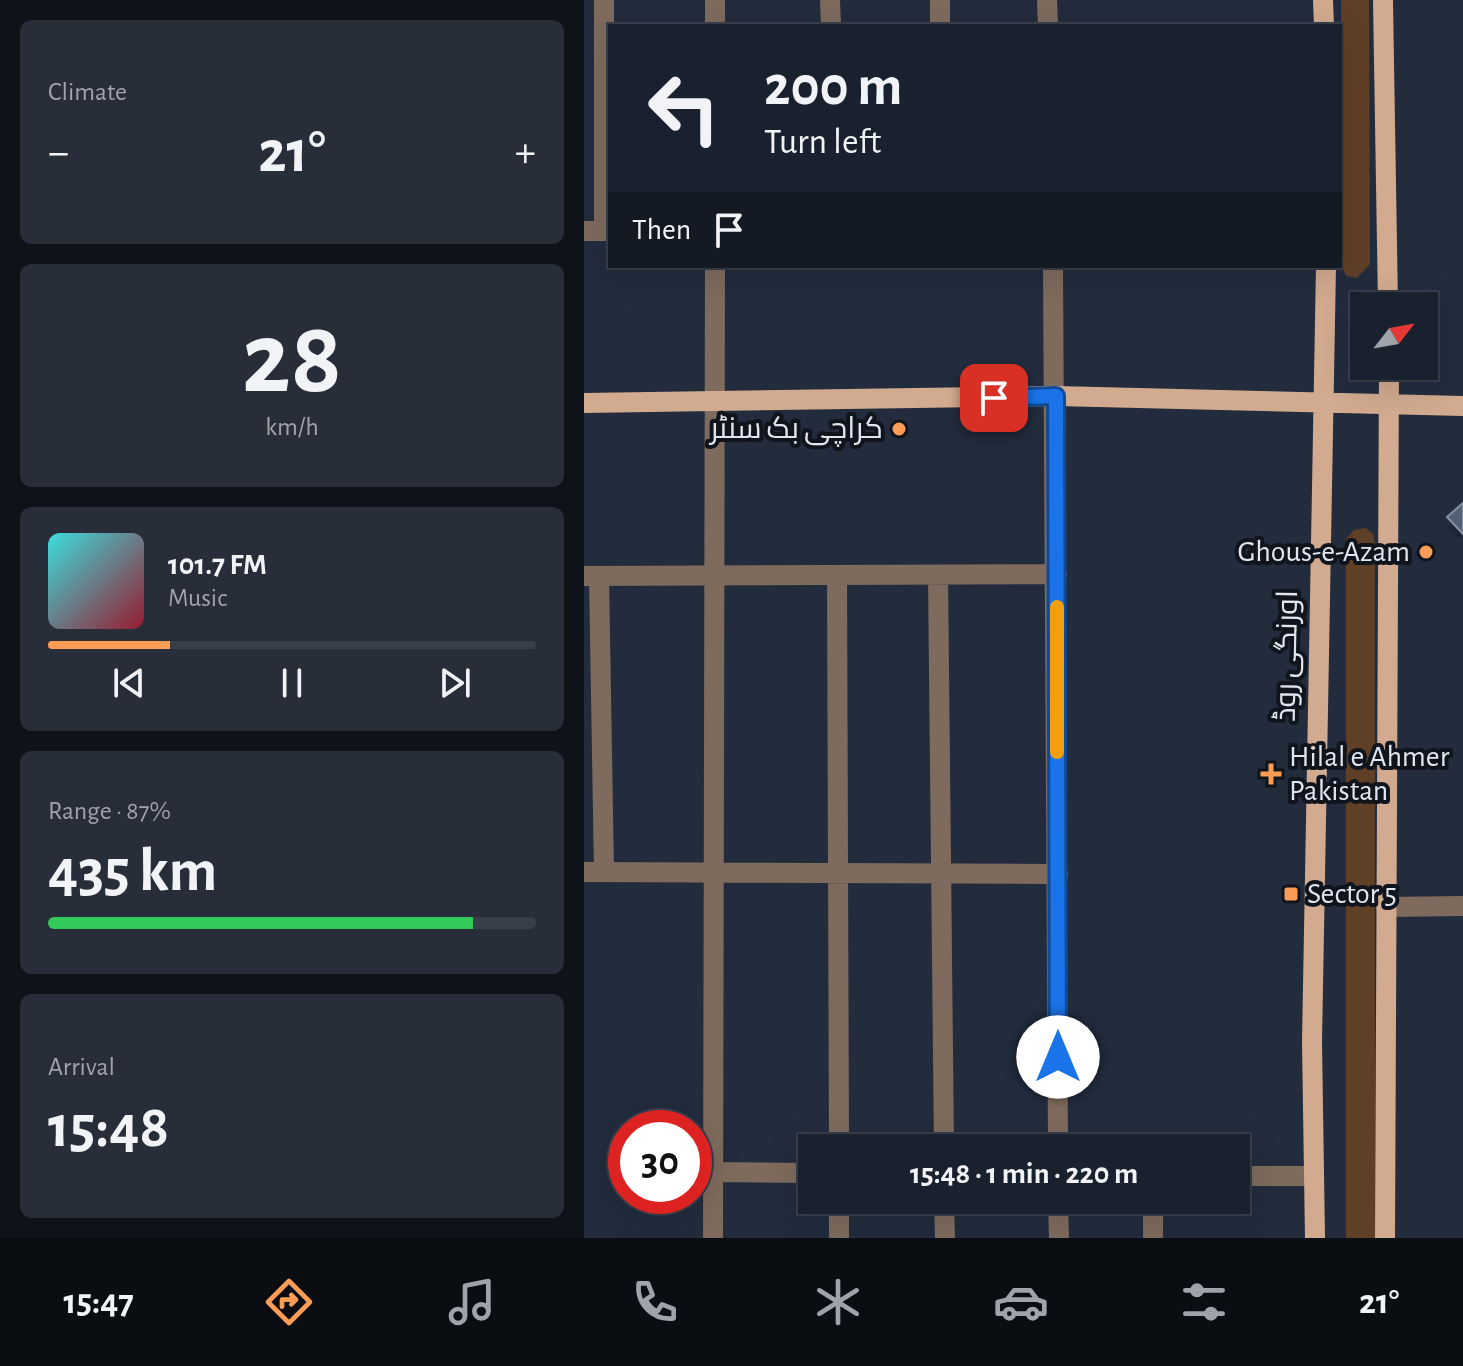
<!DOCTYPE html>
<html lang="en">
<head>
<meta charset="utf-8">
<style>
  body { margin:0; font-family:"Alegreya Sans",Cairo,sans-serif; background:#272e3a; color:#f1f3f6; height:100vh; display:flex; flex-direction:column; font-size:30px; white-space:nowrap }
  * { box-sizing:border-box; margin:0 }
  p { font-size:26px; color:#9fa3aa }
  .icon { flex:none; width:44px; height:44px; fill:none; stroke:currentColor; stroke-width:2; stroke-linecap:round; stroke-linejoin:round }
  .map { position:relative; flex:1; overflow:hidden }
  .details { display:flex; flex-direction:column; gap:20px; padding:20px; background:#0e1219; width:584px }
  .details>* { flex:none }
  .hud { position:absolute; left:24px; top:24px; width:734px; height:244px; border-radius:0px; box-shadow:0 8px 32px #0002,0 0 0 2px #383e4a; background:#1a212e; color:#f1f3f6; overflow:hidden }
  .needle { width:52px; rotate:59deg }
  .controls { position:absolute; left:766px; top:292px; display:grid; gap:16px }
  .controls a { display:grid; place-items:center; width:88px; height:88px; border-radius:0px; background:#1a212e; box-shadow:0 8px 32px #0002,0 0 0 2px #383e4a; font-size:40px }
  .speed { position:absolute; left:24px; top:1110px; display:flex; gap:16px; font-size:40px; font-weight:700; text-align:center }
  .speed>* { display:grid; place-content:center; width:104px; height:104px; border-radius:50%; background:#1a212e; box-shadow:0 8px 32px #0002,0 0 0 2px #383e4a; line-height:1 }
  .speed .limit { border:12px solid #d22; background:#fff; color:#111 }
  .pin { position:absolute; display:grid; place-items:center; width:68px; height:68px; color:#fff; margin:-34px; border-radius:16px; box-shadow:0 4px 12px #0006 }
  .me { position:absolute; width:88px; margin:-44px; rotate:0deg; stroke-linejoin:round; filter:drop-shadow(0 0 6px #0008) }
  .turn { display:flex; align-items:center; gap:28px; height:168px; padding:0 24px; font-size:36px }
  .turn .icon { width:104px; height:104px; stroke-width:2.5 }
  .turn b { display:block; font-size:56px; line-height:68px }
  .then { display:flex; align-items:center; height:76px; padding:0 24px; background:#0003; gap:16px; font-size:30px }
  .big { font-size:60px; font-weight:600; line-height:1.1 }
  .details .widget { flex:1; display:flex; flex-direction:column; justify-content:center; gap:12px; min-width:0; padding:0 28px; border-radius:12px; background:#272e3a }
  .details .dial { align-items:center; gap:0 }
  .dial b { font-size:104px; line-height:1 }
  .song { display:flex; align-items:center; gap:24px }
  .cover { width:96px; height:96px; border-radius:12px; background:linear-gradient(135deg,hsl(180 70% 55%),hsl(350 70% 35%)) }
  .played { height:8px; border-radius:4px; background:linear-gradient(90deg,#fd9c55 25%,#383e4a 25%) }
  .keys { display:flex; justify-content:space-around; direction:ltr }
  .heat { display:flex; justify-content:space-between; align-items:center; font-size:44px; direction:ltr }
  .charge { height:12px; border-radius:6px; background:linear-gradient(90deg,#34c759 87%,#383e4a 0) }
  .trip { position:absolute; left:214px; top:1134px; width:452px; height:80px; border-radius:0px; background:#1a212e; box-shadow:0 8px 32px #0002,0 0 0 2px #383e4a; font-weight:600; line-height:80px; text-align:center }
  .dock { display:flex; height:128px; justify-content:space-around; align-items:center; background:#0a0d12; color:#9fa3aa }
  .dock .icon { width:56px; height:56px }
  .dock .active { color:#fd9c55 }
  .dock b { font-size:36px; color:#f1f3f6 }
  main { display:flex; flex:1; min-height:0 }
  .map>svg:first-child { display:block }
  .green { fill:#603f27 }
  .building { fill:#556074; stroke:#8591a6; stroke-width:2; filter:url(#shadow) }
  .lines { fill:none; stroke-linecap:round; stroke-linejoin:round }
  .minor { stroke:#7e6b5e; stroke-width:20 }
  .major { stroke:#d1aa8f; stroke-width:20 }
  .route-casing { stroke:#114b97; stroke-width:20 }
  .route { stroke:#1a73e8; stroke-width:14 }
  .slow { stroke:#f59e0b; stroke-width:14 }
  .poi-dot { fill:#fd9c55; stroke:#10141c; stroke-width:3 }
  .labels { text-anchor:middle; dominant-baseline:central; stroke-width:8; stroke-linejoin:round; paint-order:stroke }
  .poi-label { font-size:30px; fill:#dfe6f1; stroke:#10141c; text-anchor:end }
  .street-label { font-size:30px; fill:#dfe6f1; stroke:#10141c }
</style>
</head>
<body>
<main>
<section class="details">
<div class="widget"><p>Climate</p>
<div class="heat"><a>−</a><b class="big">21°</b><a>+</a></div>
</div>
<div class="widget dial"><b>28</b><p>km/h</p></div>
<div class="widget">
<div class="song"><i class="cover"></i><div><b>101.7 FM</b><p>Music</p></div></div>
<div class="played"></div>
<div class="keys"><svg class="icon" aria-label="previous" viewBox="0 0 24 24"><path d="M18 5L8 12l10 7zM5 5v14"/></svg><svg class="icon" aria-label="pause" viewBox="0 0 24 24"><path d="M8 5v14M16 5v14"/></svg><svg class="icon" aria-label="next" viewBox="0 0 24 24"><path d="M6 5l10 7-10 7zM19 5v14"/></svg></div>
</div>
<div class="widget"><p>Range · 87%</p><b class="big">435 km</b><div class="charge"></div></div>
<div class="widget"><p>Arrival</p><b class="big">15:48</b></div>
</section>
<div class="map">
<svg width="879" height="1238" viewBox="0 0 879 1238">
  <defs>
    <filter id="shadow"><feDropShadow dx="7" dy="7" stdDeviation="4" flood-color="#0009"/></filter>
  </defs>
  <rect width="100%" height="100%" fill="#222c3d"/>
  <!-- green -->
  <path class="green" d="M 757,0 L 785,0 L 786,264 L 773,278 L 762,276 L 757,264 Z
    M 782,528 L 789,534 L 791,545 L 791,1238 L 762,1238 L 762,539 L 770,530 Z"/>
  <!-- building -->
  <path class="building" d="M 879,503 L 879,534 L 863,517 Z"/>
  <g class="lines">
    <!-- minor -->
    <path class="minor" d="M 246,0 L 247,26
      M 356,0 L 356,26
      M 463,0 L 464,26
      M 131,26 L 131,0
      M 0,231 L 26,231
      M 20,231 L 20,0
      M 469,266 L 474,1148
      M 253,575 L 255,1148
      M 354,575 L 360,1148
      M 0,576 L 473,574
      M 15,576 L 20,872
      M 0,872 L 474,874
      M 802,907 L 879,906
      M 129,1172 L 228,1173
      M 652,1176 L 729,1176
      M 255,1200 L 255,1238
      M 360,1200 L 361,1238
      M 474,1200 L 475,1238
      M 569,1200 L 569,1238
      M 129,1238 L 131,266"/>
    <!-- major -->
    <path class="major" d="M 739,0 L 740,26
      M 799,0 L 804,306
      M 0,403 L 472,396 L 879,406
      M 731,1238 L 728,1042 L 742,266
      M 801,1238 L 805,366"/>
  </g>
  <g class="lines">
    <defs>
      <path id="route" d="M 410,398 L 472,396 L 474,1057"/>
    </defs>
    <!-- route casing -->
    <use href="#route" class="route-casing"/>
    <!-- route -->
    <use href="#route" class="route"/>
    <!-- slow -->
    <path class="slow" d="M 473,607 L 473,752"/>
  </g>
  <!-- markers -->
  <g class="poi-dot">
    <circle cx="315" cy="429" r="8"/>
    <circle cx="842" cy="552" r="8"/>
    <path d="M683 762h8v8h8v8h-8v8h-8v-8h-8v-8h8z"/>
    <rect x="699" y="886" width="16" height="16" rx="4"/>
  </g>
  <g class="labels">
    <!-- poi labels -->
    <g class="poi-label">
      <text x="299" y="429">کراچی بک سنٹر</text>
      <text x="826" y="552">Ghous-e-Azam</text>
      <text x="705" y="757" text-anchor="start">Hilal e Ahmer<tspan x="705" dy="34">Pakistan</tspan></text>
      <text x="723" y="894" text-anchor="start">Sector 5</text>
    </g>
    <!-- street labels -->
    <g class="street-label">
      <text transform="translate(703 656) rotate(-89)">اورنگی روڈ</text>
    </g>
  </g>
</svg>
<div class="controls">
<a><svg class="needle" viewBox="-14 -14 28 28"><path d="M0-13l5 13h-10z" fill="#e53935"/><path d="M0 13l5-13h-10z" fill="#9fa3aa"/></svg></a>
</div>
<div class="speed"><div class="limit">30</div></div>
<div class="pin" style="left:410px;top:398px;background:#d93025"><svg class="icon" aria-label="arrive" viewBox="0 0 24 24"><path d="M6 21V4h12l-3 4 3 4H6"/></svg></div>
<svg class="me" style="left:474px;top:1057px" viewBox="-20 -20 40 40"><circle r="19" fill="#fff"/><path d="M0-13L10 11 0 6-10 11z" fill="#1a73e8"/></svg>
<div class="trip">15:48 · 1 min · 220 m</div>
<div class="hud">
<div class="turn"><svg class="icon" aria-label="left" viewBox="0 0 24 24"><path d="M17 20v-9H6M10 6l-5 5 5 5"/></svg><div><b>200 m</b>Turn left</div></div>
<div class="then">Then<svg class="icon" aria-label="arrive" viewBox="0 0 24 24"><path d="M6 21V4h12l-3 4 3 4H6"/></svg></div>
</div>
</div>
</main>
<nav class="dock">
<b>15:47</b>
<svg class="icon active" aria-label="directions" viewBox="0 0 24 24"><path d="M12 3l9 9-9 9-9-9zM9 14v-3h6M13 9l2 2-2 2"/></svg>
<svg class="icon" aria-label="music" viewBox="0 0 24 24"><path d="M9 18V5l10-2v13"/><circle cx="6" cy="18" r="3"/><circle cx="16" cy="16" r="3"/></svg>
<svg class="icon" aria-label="phone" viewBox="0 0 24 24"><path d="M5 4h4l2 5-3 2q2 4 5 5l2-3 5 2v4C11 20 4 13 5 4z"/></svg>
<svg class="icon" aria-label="climate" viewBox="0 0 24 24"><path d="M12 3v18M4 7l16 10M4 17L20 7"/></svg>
<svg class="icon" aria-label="car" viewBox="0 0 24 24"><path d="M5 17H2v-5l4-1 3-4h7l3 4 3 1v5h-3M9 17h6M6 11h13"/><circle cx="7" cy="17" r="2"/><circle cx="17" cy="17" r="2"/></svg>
<svg class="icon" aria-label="filters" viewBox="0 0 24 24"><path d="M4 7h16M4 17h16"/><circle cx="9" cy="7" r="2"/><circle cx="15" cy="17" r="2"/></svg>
<b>21°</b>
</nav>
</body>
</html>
